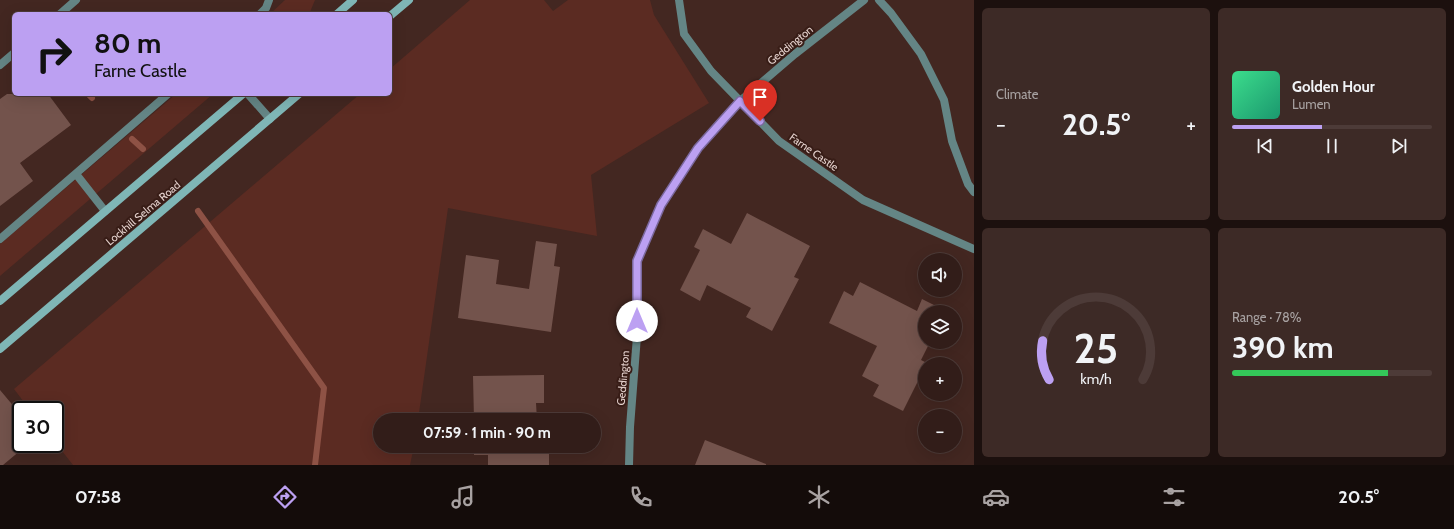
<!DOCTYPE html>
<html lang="en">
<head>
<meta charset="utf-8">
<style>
  body { margin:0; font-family:Cabin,sans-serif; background:#3d2a26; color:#f1f3f6; height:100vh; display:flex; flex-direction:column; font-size:15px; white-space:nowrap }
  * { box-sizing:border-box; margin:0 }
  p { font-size:13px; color:#a8a2a2 }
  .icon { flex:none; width:22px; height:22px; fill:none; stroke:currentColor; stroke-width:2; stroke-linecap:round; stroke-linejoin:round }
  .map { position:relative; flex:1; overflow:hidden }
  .sheet { display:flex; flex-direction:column; gap:8px; padding:8px; background:#1c100e; width:480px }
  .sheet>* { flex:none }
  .top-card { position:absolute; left:12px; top:12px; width:380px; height:84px; border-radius:6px; box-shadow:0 4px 16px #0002,0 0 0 1px #4d3b38; background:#bca0f2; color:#111; overflow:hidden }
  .buttons { position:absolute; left:918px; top:253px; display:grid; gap:8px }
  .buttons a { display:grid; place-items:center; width:44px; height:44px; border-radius:50%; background:#321d19; box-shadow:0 4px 16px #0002,0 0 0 1px #4d3b38; font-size:20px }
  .speed { position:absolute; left:12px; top:401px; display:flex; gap:8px; font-size:20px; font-weight:700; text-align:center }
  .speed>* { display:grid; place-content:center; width:52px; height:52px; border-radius:50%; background:#321d19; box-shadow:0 4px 16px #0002,0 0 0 1px #4d3b38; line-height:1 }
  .speed .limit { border:2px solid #111; border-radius:6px; background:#fff; color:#111 }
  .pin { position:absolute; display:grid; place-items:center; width:34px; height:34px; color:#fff; margin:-41px -17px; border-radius:50% 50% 50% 0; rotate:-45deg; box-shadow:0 0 4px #0007 }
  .pin .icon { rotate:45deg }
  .me { position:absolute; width:44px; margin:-22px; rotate:0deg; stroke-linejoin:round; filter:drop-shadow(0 0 3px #0008) }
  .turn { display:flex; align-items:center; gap:14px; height:84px; padding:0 16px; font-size:18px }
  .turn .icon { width:52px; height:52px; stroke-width:2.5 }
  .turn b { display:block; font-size:28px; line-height:34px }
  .big { font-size:30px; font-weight:700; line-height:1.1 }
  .sheet .tile { flex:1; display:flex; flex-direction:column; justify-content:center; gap:6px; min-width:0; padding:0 14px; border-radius:6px; background:#3d2a26 }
  .sheet .dial { align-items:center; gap:0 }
  .dial svg { height:104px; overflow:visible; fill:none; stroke:#4d3b38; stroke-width:7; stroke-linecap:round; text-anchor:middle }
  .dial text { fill:#f1f3f6; stroke:none }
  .song { display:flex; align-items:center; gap:12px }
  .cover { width:48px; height:48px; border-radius:6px; background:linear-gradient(135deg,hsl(150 70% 55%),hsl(160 70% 35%)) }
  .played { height:4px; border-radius:2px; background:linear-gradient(90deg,#bca0f2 45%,#4d3b38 45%) }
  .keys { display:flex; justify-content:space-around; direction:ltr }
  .heat { display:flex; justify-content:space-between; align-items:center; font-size:22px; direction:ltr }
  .charge { height:6px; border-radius:3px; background:linear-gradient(90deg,#34c759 78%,#4d3b38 0) }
  .sheet .tiles { flex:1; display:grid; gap:8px; grid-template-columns:repeat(2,1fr) }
  .trip { position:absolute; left:373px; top:413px; width:228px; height:40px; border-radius:20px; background:#321d19; box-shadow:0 4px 16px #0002,0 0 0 1px #4d3b38; font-weight:700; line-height:40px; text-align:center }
  .tab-bar { display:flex; height:64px; justify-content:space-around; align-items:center; background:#140c0a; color:#a8a2a2 }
  .tab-bar .icon { width:28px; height:28px }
  .tab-bar .active { color:#bca0f2 }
  .tab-bar b { font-size:18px; color:#f1f3f6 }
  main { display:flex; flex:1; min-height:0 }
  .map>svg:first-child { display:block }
  .green { fill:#5b2b22 }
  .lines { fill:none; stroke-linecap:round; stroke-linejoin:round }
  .stream { stroke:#8e5245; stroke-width:6 }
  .building { fill:#73534c }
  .lane { stroke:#648585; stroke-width:8 }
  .street { stroke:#648585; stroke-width:8 }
  .secondary { stroke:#7fb6b6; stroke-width:8 }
  .route-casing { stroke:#7a689d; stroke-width:10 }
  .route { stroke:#bca0f2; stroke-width:7 }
  .labels { text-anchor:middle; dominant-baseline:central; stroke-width:4; stroke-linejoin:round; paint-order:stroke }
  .street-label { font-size:11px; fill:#e5d2ce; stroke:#381d17 }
</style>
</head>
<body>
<main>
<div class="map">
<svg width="974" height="465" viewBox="0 0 974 465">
  <rect width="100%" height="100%" fill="#432721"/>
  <!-- green -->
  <path class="green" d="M 285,0 L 315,0 L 310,12 L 307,14 L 270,14 Z
    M 470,0 L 544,0 L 553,11 L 568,0 L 650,0 L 654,15 L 709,103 L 591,175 L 597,236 L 448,208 L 418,420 L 380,420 L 380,446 L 414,446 L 410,465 L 73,465 L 55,442 L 55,410 L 30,410 L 14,389 L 360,94 L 390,94 L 390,69 Z
    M 176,94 L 213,94 L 0,276 L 0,244 Z"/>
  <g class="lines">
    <!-- stream -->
    <path class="stream" d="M 88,94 L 92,98
      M 132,139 L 143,149
      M 198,211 L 324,388 L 315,465"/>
  </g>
  <!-- building -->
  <path class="building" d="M 7,94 L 48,94 L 71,125 L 20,163 L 33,181 L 0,206 L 0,99 Z
    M 747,213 L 810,246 L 794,277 L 799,279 L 772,331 L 746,317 L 751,308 L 707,285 L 700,301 L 680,290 L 700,250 L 694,247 L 703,229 L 731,244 Z
    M 536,241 L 557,244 L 554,266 L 560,267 L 551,332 L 458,318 L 466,255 L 499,260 L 496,284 L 529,289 Z
    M 860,282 L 917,311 L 922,299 L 946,311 L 945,312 L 925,312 L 925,342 L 930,342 L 921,360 L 927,363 L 903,411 L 873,396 L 879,385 L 862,376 L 877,346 L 829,323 L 844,291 L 853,296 Z
    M 544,375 L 544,403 L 536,403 L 537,420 L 474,420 L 473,376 Z
    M 0,390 L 21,415 L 21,450 L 3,465 L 0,465 Z
    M 705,440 L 766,464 L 766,465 L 695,465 Z
    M 474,446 L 537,446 L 537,447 L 549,447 L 549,465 L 488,465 L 488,455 L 474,455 Z"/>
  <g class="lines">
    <!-- lane -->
    <path class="lane" d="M 60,14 L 76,0
      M 260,14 L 266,8 L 269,0
      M 0,65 L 14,53
      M 76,174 L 105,211
      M 0,239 L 168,94"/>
    <!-- street -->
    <path class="street" d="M 679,0 L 684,34 L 711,71 L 779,141 L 863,200 L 974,249
      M 879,0 L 891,13 L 921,54 L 944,100 L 952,141 L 968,184 L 974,192
      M 248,94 L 270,119
      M 629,465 L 630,427 L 637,336 L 637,261 L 661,205 L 698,148 L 740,101 L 795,54 L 864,0"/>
    <!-- secondary -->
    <path class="secondary" d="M 337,14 L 353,0
      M 390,16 L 409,0
      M 0,301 L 243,94
      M 0,349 L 299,94"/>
  </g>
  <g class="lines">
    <defs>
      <path id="route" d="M 637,321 L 637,261 L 661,205 L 698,148 L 740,101 L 760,121"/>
    </defs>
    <!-- route casing -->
    <use href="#route" class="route-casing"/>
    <!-- route -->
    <use href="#route" class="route"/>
  </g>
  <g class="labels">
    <!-- street labels -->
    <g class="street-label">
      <text transform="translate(790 45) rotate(-39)">Geddington</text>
      <text transform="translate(814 152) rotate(35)">Farne Castle</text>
      <text transform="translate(143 213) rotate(-40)">Lockhill Selma Road</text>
      <text transform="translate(623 378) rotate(-85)">Geddington</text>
    </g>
  </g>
</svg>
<div class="buttons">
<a><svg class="icon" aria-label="sound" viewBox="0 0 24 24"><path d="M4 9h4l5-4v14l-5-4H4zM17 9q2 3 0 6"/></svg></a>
<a><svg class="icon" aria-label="layers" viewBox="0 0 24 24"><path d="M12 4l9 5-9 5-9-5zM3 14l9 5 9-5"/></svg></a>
<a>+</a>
<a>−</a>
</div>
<div class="speed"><div class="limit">30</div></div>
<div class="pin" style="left:760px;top:121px;background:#d93025"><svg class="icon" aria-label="arrive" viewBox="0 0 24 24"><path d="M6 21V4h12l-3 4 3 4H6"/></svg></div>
<svg class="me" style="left:637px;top:321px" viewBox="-20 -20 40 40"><circle r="19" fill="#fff"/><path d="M0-13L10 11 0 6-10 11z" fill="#bca0f2"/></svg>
<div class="trip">07:59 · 1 min · 90 m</div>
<div class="top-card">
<div class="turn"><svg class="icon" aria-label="right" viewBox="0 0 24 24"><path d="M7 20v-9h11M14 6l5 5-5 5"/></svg><div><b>80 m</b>Farne Castle</div></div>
</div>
</div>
<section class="sheet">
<div class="tiles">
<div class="tile"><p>Climate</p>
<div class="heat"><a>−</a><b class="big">20.5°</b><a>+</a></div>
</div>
<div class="tile">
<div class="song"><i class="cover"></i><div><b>Golden Hour</b><p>Lumen</p></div></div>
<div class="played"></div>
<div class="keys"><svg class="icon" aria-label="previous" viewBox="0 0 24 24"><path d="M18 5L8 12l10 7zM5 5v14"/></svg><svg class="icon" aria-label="pause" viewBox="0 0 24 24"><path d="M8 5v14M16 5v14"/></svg><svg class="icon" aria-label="next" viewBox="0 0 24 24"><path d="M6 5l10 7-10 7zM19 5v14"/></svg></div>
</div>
<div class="tile dial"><svg viewBox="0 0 100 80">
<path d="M14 69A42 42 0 1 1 86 69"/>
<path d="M14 69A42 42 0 0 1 9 39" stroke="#bca0f2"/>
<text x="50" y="56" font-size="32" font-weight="700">25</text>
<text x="50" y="72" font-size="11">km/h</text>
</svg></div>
<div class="tile"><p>Range · 78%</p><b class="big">390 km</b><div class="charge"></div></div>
</div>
</section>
</main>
<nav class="tab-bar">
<b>07:58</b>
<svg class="icon active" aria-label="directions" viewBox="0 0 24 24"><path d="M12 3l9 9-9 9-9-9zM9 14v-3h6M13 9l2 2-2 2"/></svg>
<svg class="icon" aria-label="music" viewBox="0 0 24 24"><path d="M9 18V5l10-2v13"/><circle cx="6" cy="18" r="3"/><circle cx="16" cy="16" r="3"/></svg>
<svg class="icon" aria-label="phone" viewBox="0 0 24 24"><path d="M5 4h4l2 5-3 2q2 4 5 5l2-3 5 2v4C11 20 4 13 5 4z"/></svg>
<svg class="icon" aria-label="climate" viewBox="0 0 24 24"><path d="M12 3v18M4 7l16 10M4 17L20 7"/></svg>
<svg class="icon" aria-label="car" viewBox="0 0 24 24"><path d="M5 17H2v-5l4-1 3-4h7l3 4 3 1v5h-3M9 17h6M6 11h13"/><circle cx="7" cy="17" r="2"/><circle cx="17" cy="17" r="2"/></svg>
<svg class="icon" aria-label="filters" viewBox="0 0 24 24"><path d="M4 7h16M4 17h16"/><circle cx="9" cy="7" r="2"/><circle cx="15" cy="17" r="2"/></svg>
<b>20.5°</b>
</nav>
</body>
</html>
